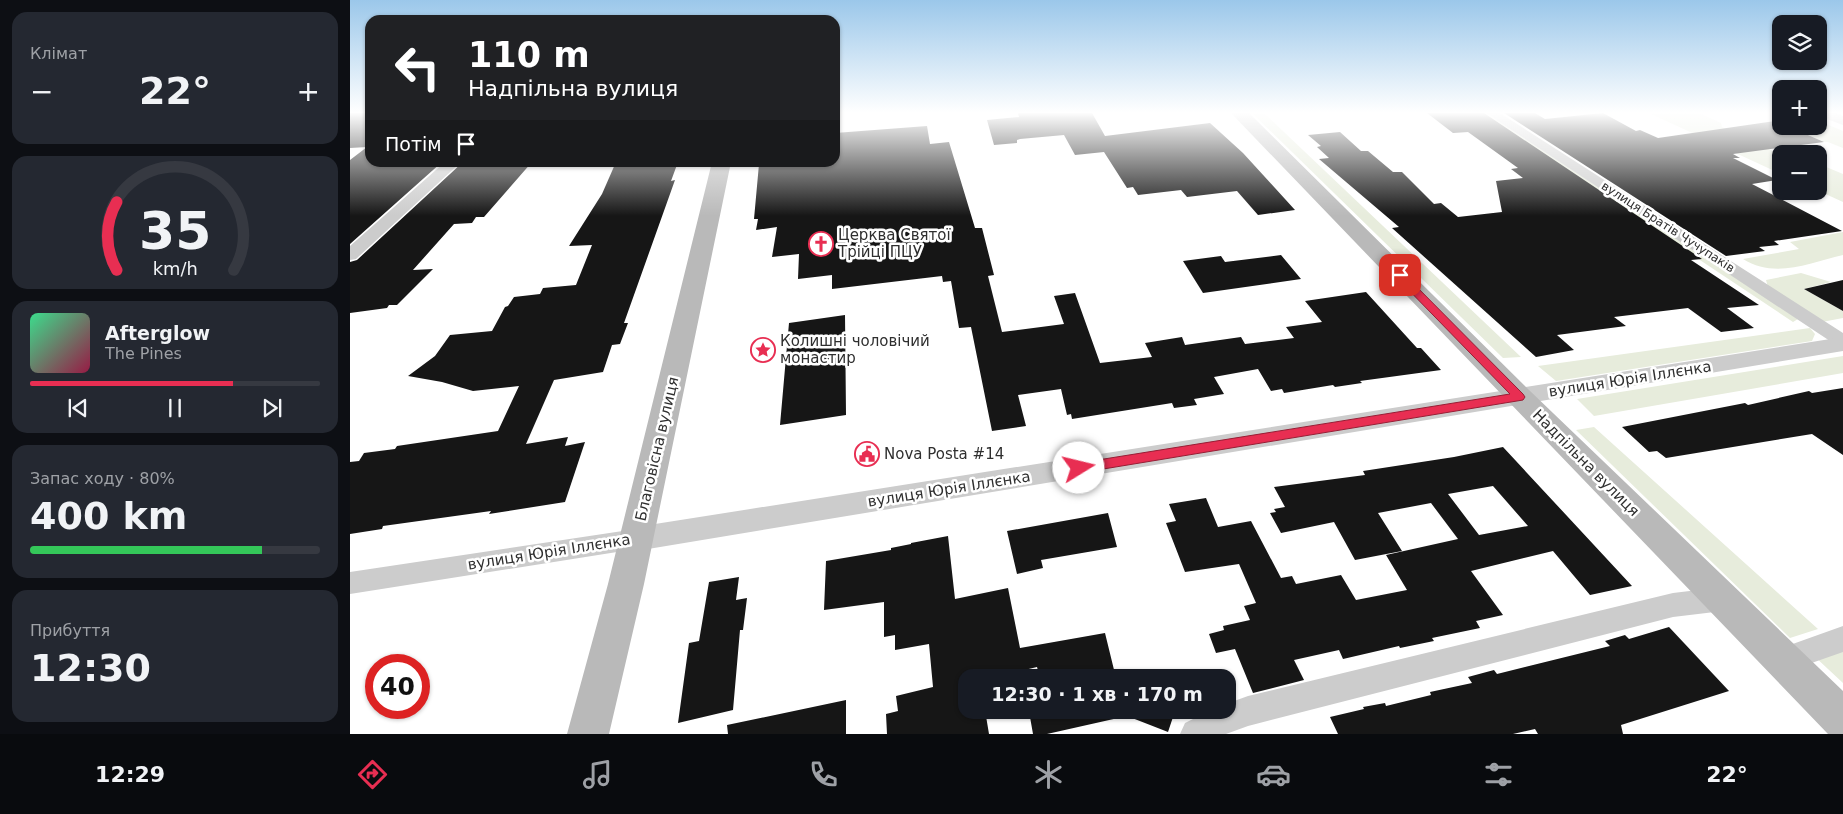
<!DOCTYPE html>
<html lang="uk">
<head>
<meta charset="utf-8">
<style>
  body { margin:0; font-family:"DejaVu Sans",sans-serif; background:#242831; color:#f1f3f6; height:100vh; display:flex; flex-direction:column; font-size:19px; white-space:nowrap }
  * { box-sizing:border-box; margin:0 }
  p { font-size:16px; color:#9ea1a6 }
  .icon { flex:none; width:28px; height:28px; fill:none; stroke:currentColor; stroke-width:2; stroke-linecap:round; stroke-linejoin:round }
  .map { position:relative; flex:1; overflow:hidden }
  .panel { display:flex; flex-direction:column; gap:12px; padding:12px; background:#0d0f14; width:350px }
  .panel>* { flex:none }
  .top-card { position:absolute; left:15px; top:15px; width:475px; height:152px; border-radius:15px; box-shadow:0 1px 4px #0004; background:#202124; color:#fff; overflow:hidden }
  .fabs { position:absolute; left:1422px; top:15px; display:grid; gap:10px }
  .fabs a { display:grid; place-items:center; width:55px; height:55px; border-radius:10px; background:#171b24; box-shadow:0 1px 4px #0004; font-size:25px }
  .speed { position:absolute; left:15px; top:654px; display:flex; gap:10px; font-size:25px; font-weight:700; text-align:center }
  .speed>* { display:grid; place-content:center; width:65px; height:65px; border-radius:50%; background:#171b24; box-shadow:0 1px 4px #0004; line-height:1 }
  .speed .limit { border:8px solid #d22; background:#fff; color:#111 }
  .pin { position:absolute; display:grid; place-items:center; width:42px; height:42px; color:#fff; margin:-21px; border-radius:10px; box-shadow:0 2px 8px #0006 }
  .me { position:absolute; width:55px; margin:-28px; rotate:81deg; stroke-linejoin:round; filter:drop-shadow(0 0 4px #0008) }
  .turn { display:flex; align-items:center; gap:18px; height:105px; padding:0 20px; font-size:22px }
  .turn .icon { width:65px; height:65px; stroke-width:2.5 }
  .turn b { display:block; font-size:35px; line-height:42px }
  .then { display:flex; align-items:center; height:48px; padding:0 20px; background:#0003; gap:10px; font-size:19px }
  .big { font-size:38px; font-weight:700; line-height:1.1 }
  .panel .widget { flex:1; display:flex; flex-direction:column; justify-content:center; gap:8px; min-width:0; padding:0 18px; border-radius:15px; background:#242831 }
  .panel .dial { align-items:center; gap:0 }
  .dial svg { height:130px; overflow:visible; fill:none; stroke:#363941; stroke-width:7; stroke-linecap:round; text-anchor:middle }
  .dial text { fill:#f1f3f6; stroke:none }
  .song { display:flex; align-items:center; gap:15px }
  .cover { width:60px; height:60px; border-radius:8px; background:linear-gradient(135deg,hsl(150 70% 55%),hsl(340 70% 35%)) }
  .played { height:5px; border-radius:2px; background:linear-gradient(90deg,#e82e52 70%,#363941 70%) }
  .keys { display:flex; justify-content:space-around; direction:ltr }
  .heat { display:flex; justify-content:space-between; align-items:center; font-size:28px; direction:ltr }
  .charge { height:8px; border-radius:4px; background:linear-gradient(90deg,#34c759 80%,#363941 0) }
  .trip { position:absolute; left:608px; top:669px; width:278px; height:50px; border-radius:15px; background:#171b24; box-shadow:0 1px 4px #0004; font-weight:700; line-height:50px; text-align:center }
  .menu { display:flex; height:80px; justify-content:space-around; align-items:center; background:#090b0e; color:#9ea1a6 }
  .menu .icon { width:35px; height:35px }
  .menu .active { color:#e82e52 }
  .menu b { font-size:22px; color:#f1f3f6 }
  main { display:flex; flex:1; min-height:0 }
  .map>svg:first-child { display:block }
  .green { fill:#e7ecdc }
  .building { fill:#161616; fill-rule:evenodd }
  .lines { fill:none; stroke-linecap:round; stroke-linejoin:round }
  .minor { fill:#ccc; fill-rule:evenodd }
  .tertiary { fill:#ccc; fill-rule:evenodd }
  .secondary { fill:#b9b9b9; fill-rule:evenodd }
  .route { fill:#e82e52; stroke:#971e35 }
  .labels { text-anchor:middle; dominant-baseline:central; stroke-width:5; stroke-linejoin:round; paint-order:stroke }
  .far-street-label { font-size:12px; fill:#2f2f2f; stroke:#fff }
  .poi-label { font-size:15px; fill:#2f2f2f; stroke:#fff; text-anchor:start }
  .street-label { font-size:15px; fill:#2f2f2f; stroke:#fff }
</style>
</head>
<body>
<main>
<section class="panel">
<div class="widget"><p>Клімат</p>
<div class="heat"><a>−</a><b class="big">22°</b><a>+</a></div>
</div>
<div class="widget dial"><svg viewBox="0 0 100 80">
<path d="M14 69A42 42 0 1 1 86 69"/>
<path d="M14 69A42 42 0 0 1 14 27" stroke="#e82e52"/>
<text x="50" y="56" font-size="32" font-weight="700">35</text>
<text x="50" y="72" font-size="11">km/h</text>
</svg></div>
<div class="widget">
<div class="song"><i class="cover"></i><div><b>Afterglow</b><p>The Pines</p></div></div>
<div class="played"></div>
<div class="keys"><svg class="icon" aria-label="previous" viewBox="0 0 24 24"><path d="M18 5L8 12l10 7zM5 5v14"/></svg><svg class="icon" aria-label="pause" viewBox="0 0 24 24"><path d="M8 5v14M16 5v14"/></svg><svg class="icon" aria-label="next" viewBox="0 0 24 24"><path d="M6 5l10 7-10 7zM19 5v14"/></svg></div>
</div>
<div class="widget"><p>Запас ходу · 80%</p><b class="big">400 km</b><div class="charge"></div></div>
<div class="widget"><p>Прибуття</p><b class="big">12:30</b></div>
</section>
<div class="map">
<svg width="1493" height="734" viewBox="0 0 1493 734">
  <rect width="100%" height="100%" fill="#fff"/>
  <!-- green -->
  <path class="green" d="M 902,113 L 914,113 L 1171,357 L 1153,358 Z
    M 1129,113 L 1136,113 L 1448,319 L 1443,322 Z
    M 1299,113 L 1349,113 L 1371,123 L 1372,127 L 1431,155 L 1431,174 Z
    M 1469,121 L 1493,131 L 1493,148 L 1478,142 L 1474,142 L 1437,126 L 1469,126 Z
    M 1469,164 L 1493,174 L 1493,202 L 1469,191 Z
    M 1493,232 L 1493,255 C 1459,263 1425,279 1393,259 L 1449,249 L 1440,242 Z
    M 1451,273 L 1481,282 L 1454,289 L 1493,311 L 1493,318 L 1472,322 L 1418,287 L 1416,280 Z
    M 1460,328 L 1465,334 L 1462,341 L 1206,381 L 1188,366 Z
    M 1493,356 L 1493,373 L 1244,416 L 1227,399 Z
    M 1244,427 L 1468,629 L 1440,638 L 1226,430 Z
    M 1493,650 L 1493,683 L 1463,655 Z"/>
  <!-- building -->
  <path class="building" d="M 0,113 L 20,113 L 20,162 L 92,162 L 0,244 L 0,160 L 17,147 L 0,148 Z
    M 668,113 L 742,113 L 755,136 L 860,123 L 893,153 L 945,210 L 908,215 L 887,191 L 837,197 L 831,190 L 788,195 L 783,187 L 777,188 L 754,152 L 725,155 L 714,135 L 670,139 L 667,140 L 667,143 L 644,145 L 637,120 L 669,117 Z
    M 1077,113 L 1134,113 L 1352,259 L 1341,260 L 1409,305 L 1377,308 L 1404,328 L 1371,332 L 1338,308 L 1264,317 L 1276,326 L 1207,335 L 1224,350 L 1186,357 L 1042,228 L 1049,227 L 969,159 L 979,158 L 967,147 L 971,146 L 958,135 L 990,132 L 1011,151 L 1018,151 L 1043,172 L 1052,172 L 1084,204 L 1091,203 L 1108,217 L 1152,212 L 1146,181 L 1173,178 L 1161,169 L 1168,168 L 1118,132 L 1103,133 Z
    M 1154,113 L 1185,113 L 1195,119 L 1253,113 L 1286,131 L 1290,130 L 1308,138 L 1425,121 L 1431,124 L 1431,126 L 1437,126 L 1474,142 L 1383,154 L 1390,158 L 1383,158 L 1427,180 L 1402,184 L 1492,231 L 1424,241 L 1429,245 L 1409,247 L 1415,251 L 1376,256 Z
    M 577,126 L 580,144 L 599,142 L 625,228 L 632,228 L 644,275 L 638,276 L 652,332 L 714,324 L 704,296 L 725,293 L 750,363 L 802,357 L 795,343 L 832,337 L 835,345 L 891,337 L 895,344 L 944,338 L 936,327 L 972,322 L 955,301 L 1016,292 L 1067,348 L 1071,348 L 1091,370 L 1010,381 L 1012,383 L 985,387 L 983,385 L 934,393 L 932,389 L 921,391 L 908,369 L 864,377 L 874,394 L 844,399 L 847,405 L 824,408 L 822,403 L 722,419 L 721,414 L 717,415 L 711,389 L 668,395 L 676,426 L 642,431 L 621,327 L 609,328 L 601,281 L 593,282 L 592,276 L 482,289 L 482,275 L 448,279 L 449,254 L 422,257 L 427,227 L 406,230 L 408,219 L 404,219 L 409,164 L 485,162 L 485,133 Z
    M 113,162 L 182,162 L 134,217 L 126,217 L 122,223 L 104,224 L 63,270 L 83,269 L 47,305 L 39,305 L 37,308 L 0,313 L 0,262 L 7,260 Z
    M 266,162 L 328,162 L 321,181 L 325,180 L 274,323 L 278,323 L 270,344 L 262,345 L 253,372 L 204,380 L 176,444 L 218,437 L 215,446 L 235,442 L 215,502 L 139,514 L 141,511 L 33,526 L 32,529 L 0,534 L 0,462 L 9,461 L 14,453 L 45,449 L 47,446 L 148,431 L 169,386 L 123,391 L 92,382 L 58,376 L 85,356 L 100,335 L 142,331 L 155,307 L 158,306 L 164,297 L 190,294 L 193,288 L 226,285 L 242,245 L 219,246 L 252,194 Z
    M 931,255 L 951,279 L 853,293 L 833,261 L 871,256 L 875,262 Z
    M 1493,280 L 1493,311 L 1454,289 Z
    M 495,315 L 496,415 L 430,425 L 439,323 Z
    M 1493,388 L 1493,455 L 1462,434 L 1316,458 L 1307,451 L 1299,452 L 1272,427 L 1395,403 L 1398,405 L 1459,391 L 1462,393 Z
    M 1153,447 L 1282,586 L 1240,595 L 1203,551 L 1121,571 L 1153,615 L 1126,621 L 1130,628 L 1082,638 L 1084,641 L 1050,648 L 1049,646 L 993,659 L 989,650 L 944,660 L 954,680 L 903,693 L 885,649 L 866,653 L 859,634 L 874,630 L 873,626 L 900,620 L 894,606 L 906,603 L 889,564 L 835,572 L 816,523 L 826,521 L 819,504 L 856,498 L 868,527 L 901,521 L 931,578 L 942,576 L 946,584 L 991,575 L 1006,600 L 1057,590 L 1036,555 L 1108,539 L 1081,503 L 1028,513 L 1052,551 L 1005,560 L 984,522 L 931,533 L 920,513 L 926,512 L 924,509 L 935,507 L 924,487 L 1015,475 L 1013,471 L 1104,457 ZM 1143,486 L 1178,526 L 1129,535 L 1098,494 Z
    M 758,513 L 767,547 L 691,560 L 693,568 L 667,574 L 657,531 Z
    M 598,536 L 605,599 L 658,588 L 670,648 L 755,633 L 766,678 L 690,678 L 687,667 L 640,678 L 616,678 L 616,710 L 635,710 L 639,734 L 537,734 L 536,714 L 548,711 L 546,696 L 583,687 L 579,644 L 545,650 L 545,635 L 534,637 L 534,602 L 474,610 L 476,561 L 541,550 L 541,548 L 561,544 L 561,543 Z
    M 389,577 L 386,600 L 397,598 L 393,630 L 390,630 L 383,710 L 328,723 L 339,643 L 349,641 L 359,582 Z
    M 1319,627 L 1379,691 L 1271,725 L 1273,734 L 1188,734 L 1185,729 L 1163,734 L 988,734 L 980,717 L 1014,709 L 1013,707 L 1035,703 L 1036,706 L 1081,695 L 1080,692 L 1122,683 L 1118,677 L 1144,670 L 1147,674 L 1260,646 L 1255,641 L 1275,635 L 1279,639 Z
    M 496,700 L 496,734 L 378,734 L 377,725 Z
    M 696,710 L 840,710 L 824,714 L 818,732 L 777,716 L 697,734 L 683,734 L 680,717 L 697,713 Z"/>
  <g class="lines">
    <!-- minor -->
    <path class="minor" d="M 1136,113 L 1150,113 L 1493,333 L 1493,347 L 1486,345 Z
      M 95,162 L 111,162 L 6,259 L 0,260 L 0,246 Z
      M 286,529 L 295,532 L 299,539 L 295,546 L 286,549 L 0,594 L 0,572 Z
      M 1373,587 L 1383,591 L 1387,599 L 1383,607 L 1373,611 L 1323,617 L 898,726 L 876,734 L 830,734 L 835,723 L 861,710 L 876,710 L 876,704 L 898,696 L 1323,593 Z
      M 1493,626 L 1493,652 L 1433,673 L 1423,669 L 1419,660 L 1423,651 Z"/>
    <!-- tertiary -->
    <path class="tertiary" d="M 1469,113 L 1487,113 L 1493,116 L 1493,125 L 1469,116 Z
      M 1493,337 L 1493,351 L 286,551 L 275,547 L 271,539 L 275,531 L 286,527 Z"/>
    <!-- secondary -->
    <path class="secondary" d="M 881,113 L 899,113 L 1179,390 L 1493,691 L 1493,734 L 1478,734 Z
      M 362,162 L 381,162 L 294,584 L 259,734 L 217,734 L 258,584 Z"/>
  </g>
  <!-- sky -->
  <linearGradient id="sky" x2="0" y2="1"><stop stop-color="#9bc7ea"/><stop offset="0.52" stop-color="#fff"/><stop offset="1" stop-color="#fff" stop-opacity="0"/></linearGradient>
  <rect width="1493" height="216" fill="url(#sky)"/>
  <!-- route -->
  <path class="route" d="M 1050,272 L 1053,273 L 1173,394 L 1175,397 L 1173,400 L 729,473 L 724,471 L 722,468 L 724,464 L 729,463 L 1160,394 L 1046,277 L 1046,273 Z"/>
  <!-- icons -->
  <defs>
    <symbol id="church-ring" viewBox="-11 -11 22 22"><circle r="9.5" fill="#fff" stroke="#e82e52" stroke-width="1.5"/><path d="M-1.2-6h2.4v3.5h3.3v2.4h-3.3V6h-2.4V-.1h-3.3v-2.4h3.3Z" fill="#e82e52"/></symbol>
    <symbol id="sight-ring" viewBox="-11 -11 22 22"><circle r="9.5" fill="#fff" stroke="#e82e52" stroke-width="1.5"/><path d="M0-6L1.8-2.2L6-1.7L2.9 1.2L3.7 5.4L0 3.3L-3.7 5.4L-2.9 1.2L-6-1.7L-1.8-2.2Z" fill="#e82e52"/></symbol>
    <symbol id="civic-ring" viewBox="-11 -11 22 22"><circle r="9.5" fill="#fff" stroke="#e82e52" stroke-width="1.5"/><path d="M-.6-6.5H3V-4.5H.6V-3L4-1V1h2V6H-6V1h2V-1L-.6-3ZM-1.2 2.5V6h2.4V2.5Z" fill="#e82e52"/></symbol>
  </defs>
  <g fill-rule="evenodd">
    <use href="#church-ring" x="457" y="230" width="28" height="28"/>
    <use href="#sight-ring" x="399" y="336" width="28" height="28"/>
    <use href="#civic-ring" x="503" y="440" width="28" height="28"/>
  </g>
  <g class="labels">
    <!-- far-street labels -->
    <g class="far-street-label">
      <text transform="translate(1318 227) rotate(33)">вулиця Братів Чучупаків</text>
    </g>
    <!-- poi labels -->
    <g class="poi-label">
      <text x="488" y="235">Церква Святої<tspan x="488" dy="17">Трійці ПЦУ</tspan></text>
      <text x="430" y="341">Колишні чоловічий<tspan x="430" dy="17">монастир</tspan></text>
      <text x="534" y="454">Nova Posta #14</text>
    </g>
    <!-- street labels -->
    <g class="street-label">
      <text transform="translate(1280 379) rotate(-9)">вулиця Юрія Іллєнка</text>
      <text transform="translate(307 449) rotate(-77)">Благовісна вулиця</text>
      <text transform="translate(1236 463) rotate(45)">Надпільна вулиця</text>
      <text transform="translate(599 489) rotate(-9)">вулиця Юрія Іллєнка</text>
      <text transform="translate(199 552) rotate(-9)">вулиця Юрія Іллєнка</text>
    </g>
  </g>
</svg>
<div class="fabs">
<a><svg class="icon" aria-label="layers" viewBox="0 0 24 24"><path d="M12 4l9 5-9 5-9-5zM3 14l9 5 9-5"/></svg></a>
<a>+</a>
<a>−</a>
</div>
<div class="speed"><div class="limit">40</div></div>
<div class="pin" style="left:1050px;top:275px;background:#d93025"><svg class="icon" aria-label="arrive" viewBox="0 0 24 24"><path d="M6 21V4h12l-3 4 3 4H6"/></svg></div>
<svg class="me" style="left:729px;top:468px" viewBox="-20 -20 40 40"><circle r="19" fill="#fff"/><path d="M0-13L10 11 0 6-10 11z" fill="#e82e52"/></svg>
<div class="trip">12:30 · 1 хв · 170 m</div>
<div class="top-card">
<div class="turn"><svg class="icon" aria-label="left" viewBox="0 0 24 24"><path d="M17 20v-9H6M10 6l-5 5 5 5"/></svg><div><b>110 m</b>Надпільна вулиця</div></div>
<div class="then">Потім<svg class="icon" aria-label="arrive" viewBox="0 0 24 24"><path d="M6 21V4h12l-3 4 3 4H6"/></svg></div>
</div>
</div>
</main>
<nav class="menu">
<b>12:29</b>
<svg class="icon active" aria-label="directions" viewBox="0 0 24 24"><path d="M12 3l9 9-9 9-9-9zM9 14v-3h6M13 9l2 2-2 2"/></svg>
<svg class="icon" aria-label="music" viewBox="0 0 24 24"><path d="M9 18V5l10-2v13"/><circle cx="6" cy="18" r="3"/><circle cx="16" cy="16" r="3"/></svg>
<svg class="icon" aria-label="phone" viewBox="0 0 24 24"><path d="M5 4h4l2 5-3 2q2 4 5 5l2-3 5 2v4C11 20 4 13 5 4z"/></svg>
<svg class="icon" aria-label="climate" viewBox="0 0 24 24"><path d="M12 3v18M4 7l16 10M4 17L20 7"/></svg>
<svg class="icon" aria-label="car" viewBox="0 0 24 24"><path d="M5 17H2v-5l4-1 3-4h7l3 4 3 1v5h-3M9 17h6M6 11h13"/><circle cx="7" cy="17" r="2"/><circle cx="17" cy="17" r="2"/></svg>
<svg class="icon" aria-label="filters" viewBox="0 0 24 24"><path d="M4 7h16M4 17h16"/><circle cx="9" cy="7" r="2"/><circle cx="15" cy="17" r="2"/></svg>
<b>22°</b>
</nav>
</body>
</html>
